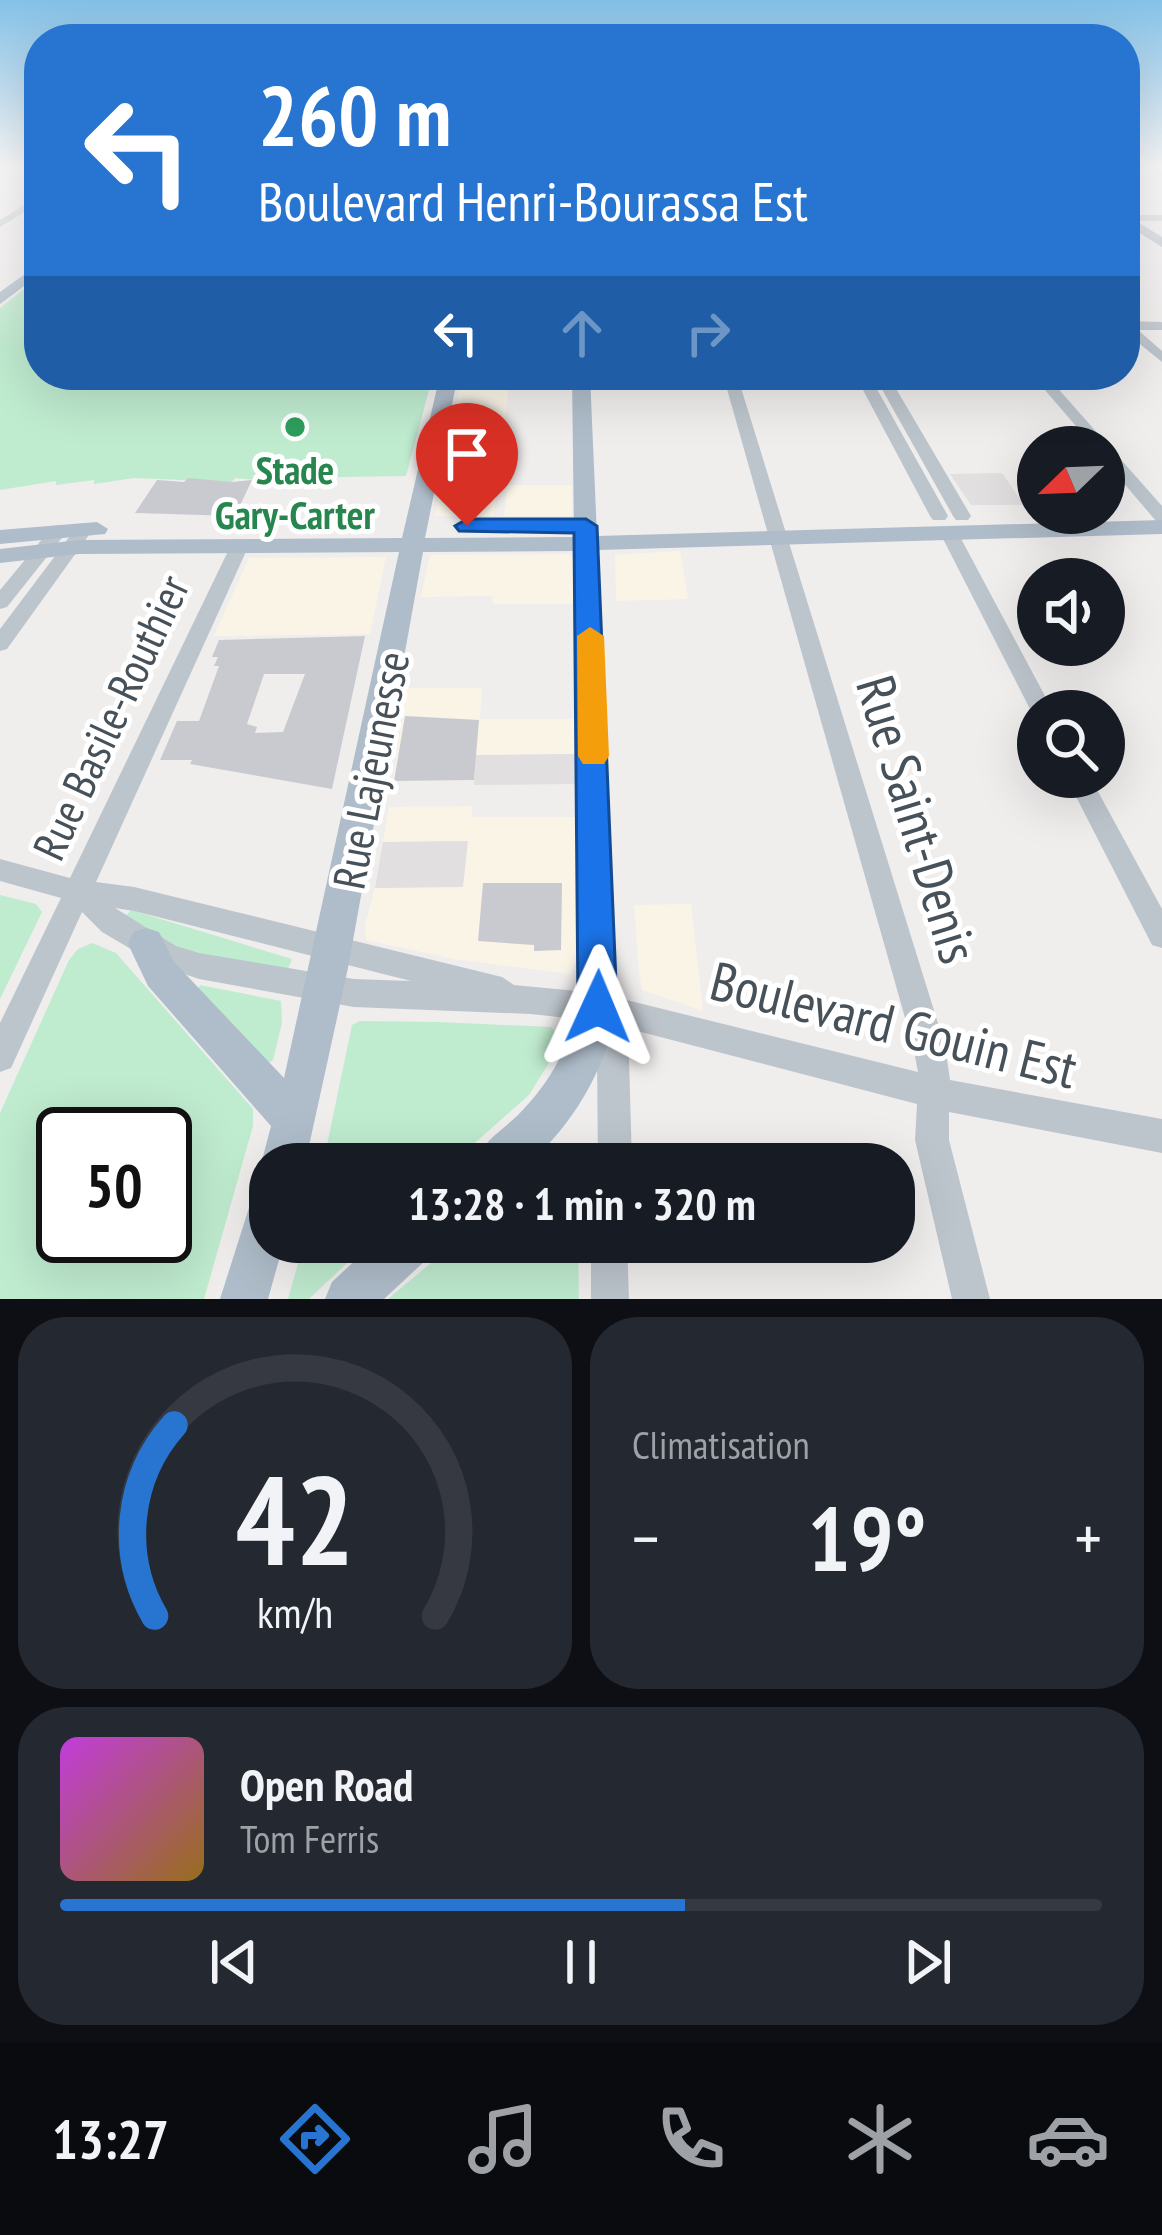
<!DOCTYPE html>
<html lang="fr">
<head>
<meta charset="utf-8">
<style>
  body { margin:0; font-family:"PT Sans Narrow",sans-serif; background:#242831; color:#f1f3f6; height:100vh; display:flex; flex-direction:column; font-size:45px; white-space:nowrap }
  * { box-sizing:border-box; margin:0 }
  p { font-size:39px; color:#9ea1a6 }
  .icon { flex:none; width:66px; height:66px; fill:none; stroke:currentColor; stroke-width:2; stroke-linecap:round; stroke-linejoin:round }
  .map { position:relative; height:1299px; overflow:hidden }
  .details { display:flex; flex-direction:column; gap:18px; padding:18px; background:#0d0f14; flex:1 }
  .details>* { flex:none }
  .hud { position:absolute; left:24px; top:24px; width:1116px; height:366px; border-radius:48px; box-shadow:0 12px 48px #0002; background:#2775d1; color:#fff; overflow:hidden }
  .needle { width:78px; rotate:247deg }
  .controls { position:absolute; left:1017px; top:426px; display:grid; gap:24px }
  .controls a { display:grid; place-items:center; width:108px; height:108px; border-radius:50%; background:#171b24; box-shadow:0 12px 48px #0002; font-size:60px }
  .speed { position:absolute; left:36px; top:1107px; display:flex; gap:24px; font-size:60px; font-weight:700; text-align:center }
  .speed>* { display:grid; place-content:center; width:156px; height:156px; border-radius:50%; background:#171b24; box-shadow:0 12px 48px #0002; line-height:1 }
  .speed .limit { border:6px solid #111; border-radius:18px; background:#fff; color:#111 }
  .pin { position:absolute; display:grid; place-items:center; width:102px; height:102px; color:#fff; margin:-123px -51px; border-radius:50% 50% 50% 0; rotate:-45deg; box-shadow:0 0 12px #0007 }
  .pin .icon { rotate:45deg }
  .me { position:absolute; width:132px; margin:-66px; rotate:1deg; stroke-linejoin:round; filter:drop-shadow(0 0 9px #0008) }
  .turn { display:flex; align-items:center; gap:42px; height:252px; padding:0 36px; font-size:54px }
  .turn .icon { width:156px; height:156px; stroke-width:2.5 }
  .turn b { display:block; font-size:84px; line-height:102px }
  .lanes { display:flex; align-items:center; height:114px; padding:0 36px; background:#0003; justify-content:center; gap:60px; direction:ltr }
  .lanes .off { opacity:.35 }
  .big { font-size:90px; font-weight:800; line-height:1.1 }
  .details .widget { flex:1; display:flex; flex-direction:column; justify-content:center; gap:18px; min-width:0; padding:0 42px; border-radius:48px; background:#242831 }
  .details .dial { align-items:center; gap:0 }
  .dial svg { height:312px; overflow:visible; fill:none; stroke:#363941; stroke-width:7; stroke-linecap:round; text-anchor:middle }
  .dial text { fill:#f1f3f6; stroke:none }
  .song { display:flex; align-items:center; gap:36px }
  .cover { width:144px; height:144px; border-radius:18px; background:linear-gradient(135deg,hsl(290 70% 55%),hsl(40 70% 35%)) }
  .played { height:12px; border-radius:6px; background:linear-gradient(90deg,#2775d1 60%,#363941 60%) }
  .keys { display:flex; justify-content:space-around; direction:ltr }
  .heat { display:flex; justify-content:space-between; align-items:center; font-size:66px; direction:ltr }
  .details .tiles { flex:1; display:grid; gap:18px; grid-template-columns:1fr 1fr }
  .widget:last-child { grid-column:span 2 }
  .trip { position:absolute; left:249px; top:1143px; width:666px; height:120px; border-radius:48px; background:#171b24; box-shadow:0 12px 48px #0002; font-weight:800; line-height:120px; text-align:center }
  .dock { display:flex; height:192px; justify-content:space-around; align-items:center; background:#090b0e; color:#9ea1a6 }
  .dock .icon { width:84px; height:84px }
  .dock .active { color:#2775d1 }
  .dock b { font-size:54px; color:#f1f3f6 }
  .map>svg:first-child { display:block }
  .commercial { fill:#faf4e7 }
  .education { fill:#e1dfdf }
  .green { fill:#bfebcf; fill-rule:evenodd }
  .building { fill:#c8cad0; fill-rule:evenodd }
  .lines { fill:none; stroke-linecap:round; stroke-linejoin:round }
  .minor { fill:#bdc5cc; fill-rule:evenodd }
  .major { fill:#afbdca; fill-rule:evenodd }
  .route { fill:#1a73e8; stroke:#114b97; stroke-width:3 }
  .slow { fill:#f59e0b }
  .leisure-dot { fill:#2e9e5b; stroke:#fff; stroke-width:4.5 }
  .labels { text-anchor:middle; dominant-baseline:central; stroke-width:10; stroke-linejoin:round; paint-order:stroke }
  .far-leisure-label { font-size:39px; font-weight:bold; fill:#27864d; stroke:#fff }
  .street-label { font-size:45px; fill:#475159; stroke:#fff }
  .near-street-label { font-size:54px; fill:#475159; stroke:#fff }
</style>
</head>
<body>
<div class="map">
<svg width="1162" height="1299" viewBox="0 0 1162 1299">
  <rect width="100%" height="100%" fill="#f0eded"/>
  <!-- commercial -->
  <path class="commercial" d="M 462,375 L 510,375 L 494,516 L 435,516 Z
    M 507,485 L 572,485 L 572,516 L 504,516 Z
    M 680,551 L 688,599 L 616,601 L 615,555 Z
    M 568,554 L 573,557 L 573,604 L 493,604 L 492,596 L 421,597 L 430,555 Z
    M 386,557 L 370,634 L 214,636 L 249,558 Z
    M 407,688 L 482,688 L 480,719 L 574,719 L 575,754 L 477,755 L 474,780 L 393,781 Z
    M 472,806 L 472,817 L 575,817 L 576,961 L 570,974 L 454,959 L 366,940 L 365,925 L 375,888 L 463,886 L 467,841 L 383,842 L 389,807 Z
    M 691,904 L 703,1011 L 642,990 L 639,973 L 634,905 Z"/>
  <!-- education -->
  <path class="education" d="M 1002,473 L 1024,505 L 971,505 L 950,474 Z
    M 575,754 L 575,784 L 474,785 L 476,755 Z
    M 468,841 L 463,887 L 375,888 L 383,842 Z"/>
  <!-- green -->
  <path class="green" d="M 39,277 L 39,375 L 433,375 L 406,476 L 281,478 L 279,482 L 235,478 L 232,482 L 134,478 L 94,484 L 94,480 L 56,485 L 56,481 L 0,490 L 0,308 Z
    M 0,895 L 36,904 L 42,912 L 0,999 Z
    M 131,910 L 292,959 L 286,974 L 192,955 L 124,918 Z
    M 92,943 L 116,953 L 253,1109 L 253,1126 L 204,1299 L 0,1299 L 0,1113 L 69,960 L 78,949 ZM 63,1134 L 165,1134 L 165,1236 L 63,1236 Z
    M 200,985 L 281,1001 L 282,1023 L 273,1060 L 266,1065 L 197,991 Z
    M 438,1022 L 551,1027 L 563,1040 L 529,1095 L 451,1164 L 323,1164 L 352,1025 L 360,1021 Z
    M 304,1242 L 369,1242 L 309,1299 L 288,1299 Z
    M 456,1242 L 578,1242 L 579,1299 L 388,1299 Z"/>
  <!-- building -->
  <path class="building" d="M 188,478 L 232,482 L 252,480 L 235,516 L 135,513 L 157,480 L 184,482 Z
    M 365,636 L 332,789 L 190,764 L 192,760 L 160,760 L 177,721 L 199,721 L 219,666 L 214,666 L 218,657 L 212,657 L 219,640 ZM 264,674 L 305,674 L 283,732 L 255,733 L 257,727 L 247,724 Z
    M 405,716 L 479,720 L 474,780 L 394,781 Z
    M 483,883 L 562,883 L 561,950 L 534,951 L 534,945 L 478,941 Z"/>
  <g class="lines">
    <!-- minor -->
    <path class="minor" d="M 6,168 L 15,168 L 0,177 L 0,171 Z
      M 1148,168 L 1162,170 L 1162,176 L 1149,170 Z
      M 39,196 L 39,203 L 0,227 L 0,220 Z
      M 1125,215 L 1162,215 L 1162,221 L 1125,221 Z
      M 1125,321 L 1162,322 L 1162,330 L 1138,330 L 1162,351 L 1162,362 L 1125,332 Z
      M 723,375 L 737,375 L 945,1046 L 950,1080 L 1162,1119 L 1162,1153 L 949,1112 L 949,1140 L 990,1299 L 952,1299 L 915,1140 L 917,1104 L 618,1026 L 629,1058 L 632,1164 L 598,1164 L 597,1058 L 586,1020 L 531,1014 L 354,1007 L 199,979 L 158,965 L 102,932 L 82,912 L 11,1068 L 0,1072 L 0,1023 L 61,898 L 0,881 L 0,859 L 70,878 L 231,545 L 240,540 L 249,545 L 96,882 L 134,887 L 502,977 L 514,985 L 598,993 L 918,1072 L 913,1046 ZM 115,908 L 134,911 L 411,981 L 354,979 L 199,953 L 176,946 Z
      M 855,375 L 869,375 L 948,516 L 945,520 L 933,520 L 930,516 Z
      M 874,375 L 888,375 L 971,516 L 968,520 L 956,520 L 953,516 Z
      M 1032,375 L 1046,375 L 1162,506 L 1162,522 L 1156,521 L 1104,460 L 1104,447 L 1094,447 Z
      M 85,523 L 94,528 L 7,649 L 0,651 L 0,629 L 79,524 Z
      M 59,525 L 65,526 L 65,534 L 7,607 L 0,609 L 0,590 L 53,526 Z
      M 949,528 L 958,533 L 1053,711 L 1038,711 L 1038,718 L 1031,711 L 940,533 Z
      M 1066,777 L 1090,777 L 1162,909 L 1162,948 L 1152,945 Z
      M 591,1242 L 627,1242 L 629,1299 L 591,1299 Z"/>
    <!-- major -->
    <path class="major" d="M 1125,214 L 1162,237 L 1162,247 L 1125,224 Z
      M 39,264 L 39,275 L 0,304 L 0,292 Z
      M 440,375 L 458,375 L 425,538 L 574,537 L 572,375 L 590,375 L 597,536 L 1162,520 L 1162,534 L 598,550 L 618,1007 C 605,1070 576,1120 529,1164 L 473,1164 C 482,1142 501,1131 518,1115 C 549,1084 568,1050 578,1007 L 574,551 L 423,552 L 348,968 L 305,1164 L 270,1164 L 270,1181 L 261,1164 L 271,1126 L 148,986 L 128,944 L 133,932 L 146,928 L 159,932 L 174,962 L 284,1078 L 399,552 L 79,554 L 0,563 L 0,549 L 79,540 L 402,538 Z
      M 97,522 L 108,529 L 105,534 L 0,544 L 0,530 Z
      M 270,1185 L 270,1242 L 284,1242 L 268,1299 L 220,1299 L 254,1192 Z
      M 375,1242 L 434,1242 L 427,1259 L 384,1299 L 325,1299 L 332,1282 Z"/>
  </g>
  <!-- sky -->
  <linearGradient id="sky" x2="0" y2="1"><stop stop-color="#84c1e7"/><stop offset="0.48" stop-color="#f8f7f7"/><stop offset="1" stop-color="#f8f7f7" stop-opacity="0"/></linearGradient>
  <rect width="1162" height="349" fill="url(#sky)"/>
  <!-- route -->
  <path class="route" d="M 467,519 L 586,519 L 597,526 L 617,1007 L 612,1020 L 598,1026 L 584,1020 L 578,1007 L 574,533 L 459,531 L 455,526 Z"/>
  <!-- slow -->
  <path class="slow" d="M 590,627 L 604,636 L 609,756 L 604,764 L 583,764 L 578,756 L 577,636 Z"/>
  <!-- markers -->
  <circle class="leisure-dot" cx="295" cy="427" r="12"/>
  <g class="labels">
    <!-- far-leisure labels -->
    <g class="far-leisure-label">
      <text x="295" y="469">Stade<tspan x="295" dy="45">Gary-Carter</tspan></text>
    </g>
    <!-- street labels -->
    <g class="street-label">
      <text transform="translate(110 717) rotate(-65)">Rue Basile-Routhier</text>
      <text transform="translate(370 770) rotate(-79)">Rue Lajeunesse</text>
    </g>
    <!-- near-street labels -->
    <g class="near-street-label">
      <text transform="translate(918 819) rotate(73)">Rue Saint-Denis</text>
      <text transform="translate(894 1024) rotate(14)">Boulevard Gouin Est</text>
    </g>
  </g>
</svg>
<div class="controls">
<a><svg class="needle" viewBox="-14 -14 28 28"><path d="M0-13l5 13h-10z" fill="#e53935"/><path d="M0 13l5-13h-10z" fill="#9ea1a6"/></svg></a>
<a><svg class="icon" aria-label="sound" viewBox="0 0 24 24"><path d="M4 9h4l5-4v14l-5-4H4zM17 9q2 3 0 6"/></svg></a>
<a><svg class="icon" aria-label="search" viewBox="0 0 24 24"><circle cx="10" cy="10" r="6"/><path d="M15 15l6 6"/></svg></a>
</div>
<div class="speed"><div class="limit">50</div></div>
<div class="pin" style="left:467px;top:526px;background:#d93025"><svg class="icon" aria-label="arrive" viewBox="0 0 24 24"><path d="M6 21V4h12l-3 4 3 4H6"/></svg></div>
<svg class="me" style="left:598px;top:1007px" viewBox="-20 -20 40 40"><path d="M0-17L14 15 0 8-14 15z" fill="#1a73e8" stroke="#fff" stroke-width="4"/></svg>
<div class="trip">13:28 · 1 min · 320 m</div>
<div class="hud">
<div class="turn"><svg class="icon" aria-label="left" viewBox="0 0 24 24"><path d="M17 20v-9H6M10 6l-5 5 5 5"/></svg><div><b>260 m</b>Boulevard Henri-Bourassa Est</div></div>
<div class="lanes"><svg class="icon" aria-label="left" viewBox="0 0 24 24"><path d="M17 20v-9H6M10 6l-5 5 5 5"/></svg><svg class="icon off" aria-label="ahead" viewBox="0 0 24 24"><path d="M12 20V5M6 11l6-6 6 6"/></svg><svg class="icon off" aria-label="right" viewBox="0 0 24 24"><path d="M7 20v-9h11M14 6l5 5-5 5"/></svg></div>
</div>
</div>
<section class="details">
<div class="tiles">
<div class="widget dial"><svg viewBox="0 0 100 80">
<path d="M14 69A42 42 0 1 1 86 69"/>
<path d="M14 69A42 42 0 0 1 19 20" stroke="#2775d1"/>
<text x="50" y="56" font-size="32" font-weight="700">42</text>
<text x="50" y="72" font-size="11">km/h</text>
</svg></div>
<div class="widget"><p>Climatisation</p>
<div class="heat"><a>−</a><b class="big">19°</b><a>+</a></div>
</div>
<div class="widget">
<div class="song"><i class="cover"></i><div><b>Open Road</b><p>Tom Ferris</p></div></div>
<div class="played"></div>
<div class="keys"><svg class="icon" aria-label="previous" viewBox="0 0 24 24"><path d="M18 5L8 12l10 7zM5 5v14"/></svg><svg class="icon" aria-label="pause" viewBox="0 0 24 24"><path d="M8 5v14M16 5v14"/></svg><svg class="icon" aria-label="next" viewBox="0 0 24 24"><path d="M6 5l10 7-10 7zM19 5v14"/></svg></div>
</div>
</div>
</section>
<nav class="dock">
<b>13:27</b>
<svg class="icon active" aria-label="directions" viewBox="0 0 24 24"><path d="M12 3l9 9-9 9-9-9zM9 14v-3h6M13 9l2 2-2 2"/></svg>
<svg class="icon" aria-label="music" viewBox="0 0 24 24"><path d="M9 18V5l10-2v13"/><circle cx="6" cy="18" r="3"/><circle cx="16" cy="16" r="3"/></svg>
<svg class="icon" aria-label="phone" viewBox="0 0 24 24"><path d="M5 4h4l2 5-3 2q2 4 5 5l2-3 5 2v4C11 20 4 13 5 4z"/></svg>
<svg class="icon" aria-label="climate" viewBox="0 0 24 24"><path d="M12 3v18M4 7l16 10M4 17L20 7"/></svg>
<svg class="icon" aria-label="car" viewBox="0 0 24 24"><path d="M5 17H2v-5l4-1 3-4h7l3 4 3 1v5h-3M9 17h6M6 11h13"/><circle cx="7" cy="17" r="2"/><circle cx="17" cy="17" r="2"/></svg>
</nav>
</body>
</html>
